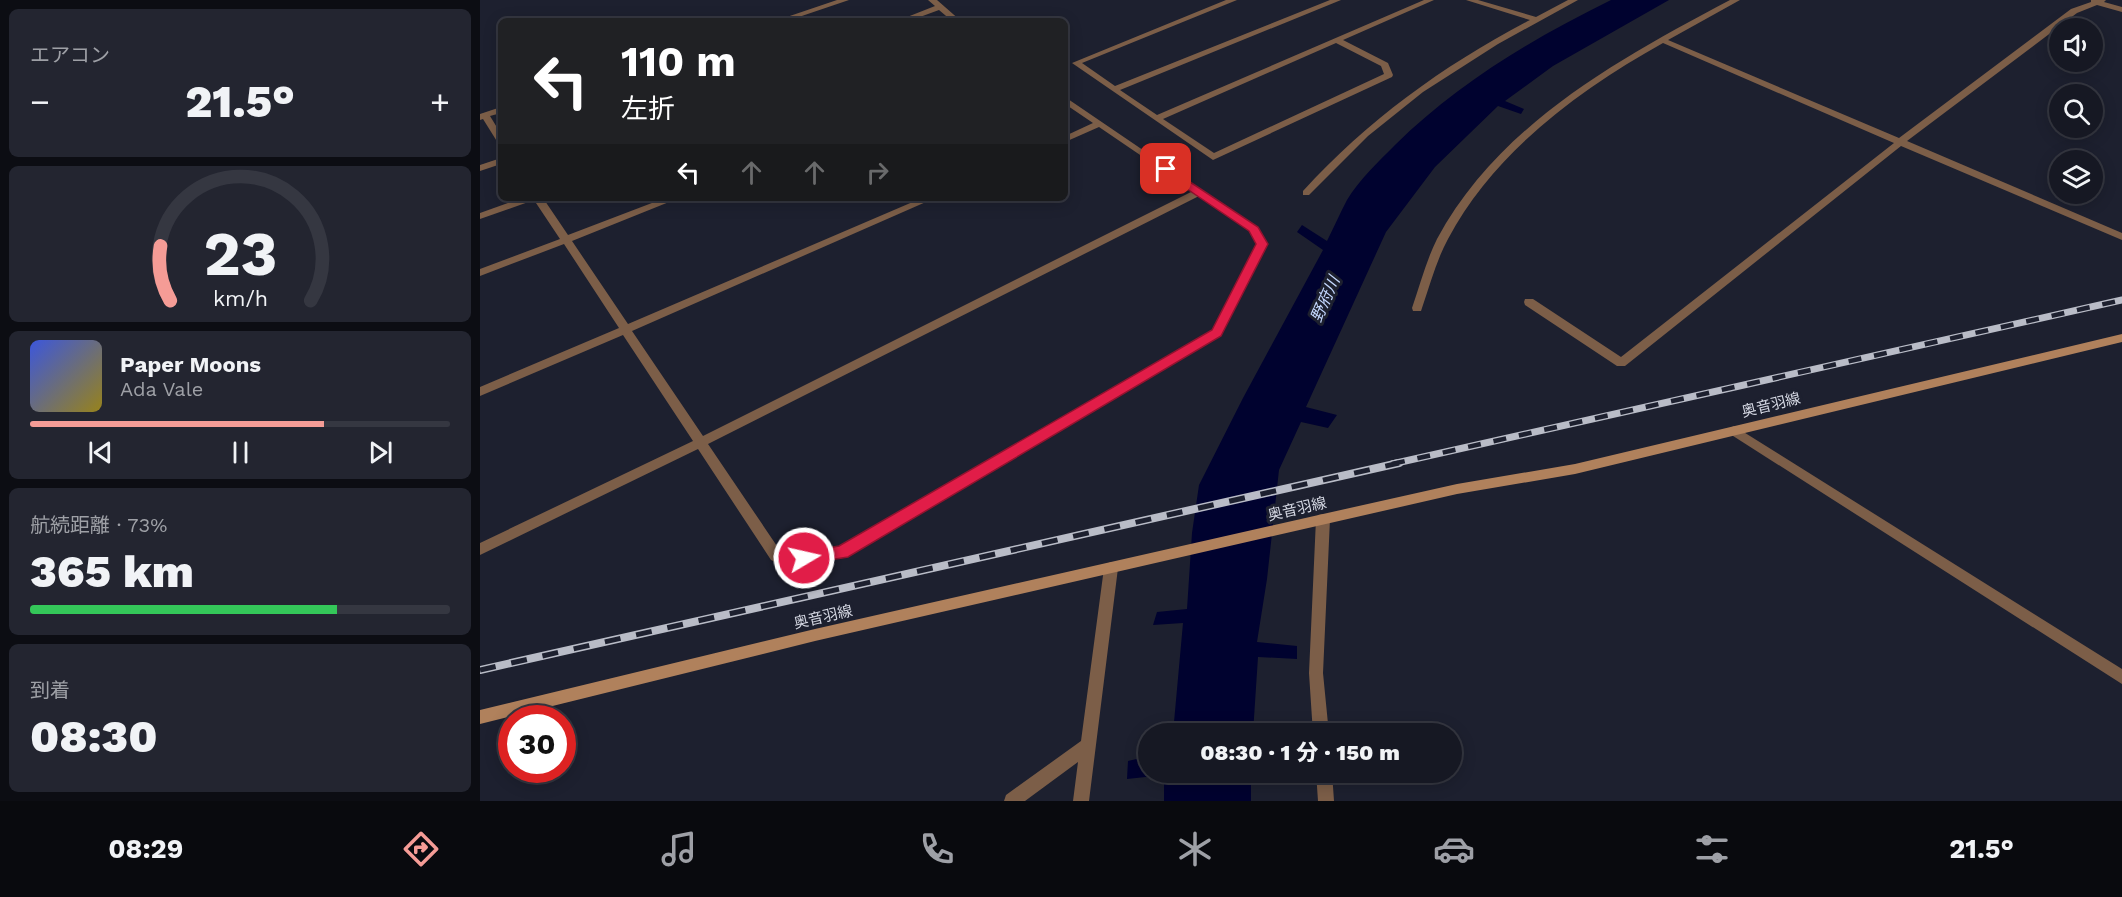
<!DOCTYPE html>
<html lang="ja">
<head>
<meta charset="utf-8">
<style>
  body { margin:0; font-family:"Work Sans","Noto Sans JP",sans-serif; background:#232530; color:#f1f3f6; height:100vh; display:flex; flex-direction:column; font-size:22px; white-space:nowrap }
  * { box-sizing:border-box; margin:0 }
  p { font-size:20px; color:#9ea0a6 }
  .icon { flex:none; width:33px; height:33px; fill:none; stroke:currentColor; stroke-width:2; stroke-linecap:round; stroke-linejoin:round }
  .map { position:relative; flex:1; overflow:hidden }
  .side { display:flex; flex-direction:column; gap:9px; padding:9px; background:#0c0d13; width:480px }
  .side>* { flex:none }
  .guide { position:absolute; left:18px; top:18px; width:570px; height:183px; border-radius:9px; box-shadow:0 3px 15px #0003,0 0 0 2px #353741; background:#202124; color:#fff; overflow:hidden }
  .controls { position:absolute; left:1569px; top:18px; display:grid; gap:12px }
  .controls a { display:grid; place-items:center; width:54px; height:54px; border-radius:50%; background:#161823; box-shadow:0 3px 15px #0003,0 0 0 2px #353741; font-size:30px }
  .speed { position:absolute; left:18px; top:705px; display:flex; gap:12px; font-size:30px; font-weight:700; text-align:center }
  .speed>* { display:grid; place-content:center; width:78px; height:78px; border-radius:50%; background:#161823; box-shadow:0 3px 15px #0003,0 0 0 2px #353741; line-height:1 }
  .speed .limit { border:9px solid #d22; background:#fff; color:#111 }
  .pin { position:absolute; display:grid; place-items:center; width:51px; height:51px; color:#fff; margin:-26px; border-radius:12px; box-shadow:0 3px 9px #0006 }
  .me { position:absolute; width:66px; margin:-33px; rotate:81deg; stroke-linejoin:round; filter:drop-shadow(0 0 4px #0008) }
  .turn { display:flex; align-items:center; gap:21px; height:126px; padding:0 24px; font-size:27px }
  .turn .icon { width:78px; height:78px; stroke-width:2.5 }
  .turn b { display:block; font-size:42px; line-height:51px }
  .lanes { display:flex; align-items:center; height:57px; padding:0 24px; background:#0003; justify-content:center; gap:30px; direction:ltr }
  .lanes .off { opacity:.35 }
  .big { font-size:45px; font-weight:800; line-height:1.1 }
  .side .tile { flex:1; display:flex; flex-direction:column; justify-content:center; gap:9px; min-width:0; padding:0 21px; border-radius:9px; background:#232530 }
  .side .dial { align-items:center; gap:0 }
  .dial svg { height:156px; overflow:visible; fill:none; stroke:#353741; stroke-width:7; stroke-linecap:round; text-anchor:middle }
  .dial text { fill:#f1f3f6; stroke:none }
  .song { display:flex; align-items:center; gap:18px }
  .cover { width:72px; height:72px; border-radius:9px; background:linear-gradient(135deg,hsl(230 70% 55%),hsl(50 70% 35%)) }
  .played { height:6px; border-radius:3px; background:linear-gradient(90deg,#f59c96 70%,#353741 70%) }
  .keys { display:flex; justify-content:space-around; direction:ltr }
  .heat { display:flex; justify-content:space-between; align-items:center; font-size:33px; direction:ltr }
  .charge { height:9px; border-radius:4px; background:linear-gradient(90deg,#34c759 73%,#353741 0) }
  .trip { position:absolute; left:658px; top:723px; width:324px; height:60px; border-radius:30px; background:#161823; box-shadow:0 3px 15px #0003,0 0 0 2px #353741; font-weight:800; line-height:60px; text-align:center }
  .dock { display:flex; height:96px; justify-content:space-around; align-items:center; background:#090a0e; color:#9ea0a6 }
  .dock .icon { width:42px; height:42px }
  .dock .current { color:#f59c96 }
  .dock b { font-size:27px; color:#f1f3f6 }
  main { display:flex; flex:1; min-height:0 }
  .map>svg:first-child { display:block }
  .water { fill:#00022f }
  .lines { fill:none; stroke-linecap:round; stroke-linejoin:round }
  .minor { fill:#7c5e48; fill-rule:evenodd }
  .secondary { fill:#b0815c; fill-rule:evenodd }
  .rail-far1-casing { stroke:#b9bcc7; stroke-width:7 }
  .rail-casing { stroke:#b9bcc7; stroke-width:8 }
  .rail-far1 { stroke:#1d202f; stroke-width:4.5; stroke-dasharray:13; stroke-linecap:butt }
  .rail { stroke:#1d202f; stroke-width:5; stroke-dasharray:16; stroke-linecap:butt }
  .route { fill:#e11d48; stroke:#92132f; stroke-width:1.5 }
  .labels { text-anchor:middle; dominant-baseline:central; stroke-width:6; stroke-linejoin:round; paint-order:stroke }
  .street-label { font-size:15px; fill:#d4d7e2; stroke:#1d202f }
  .water-label { font-size:16px; font-style:italic; fill:#c4d8ff; stroke:#1d202f }
</style>
</head>
<body>
<main>
<section class="side">
<div class="tile"><p>エアコン</p>
<div class="heat"><a>−</a><b class="big">21.5°</b><a>+</a></div>
</div>
<div class="tile dial"><svg viewBox="0 0 100 80">
<path d="M14 69A42 42 0 1 1 86 69"/>
<path d="M14 69A42 42 0 0 1 9 41" stroke="#f59c96"/>
<text x="50" y="56" font-size="32" font-weight="700">23</text>
<text x="50" y="72" font-size="11">km/h</text>
</svg></div>
<div class="tile">
<div class="song"><i class="cover"></i><div><b>Paper Moons</b><p>Ada Vale</p></div></div>
<div class="played"></div>
<div class="keys"><svg class="icon" aria-label="previous" viewBox="0 0 24 24"><path d="M18 5L8 12l10 7zM5 5v14"/></svg><svg class="icon" aria-label="pause" viewBox="0 0 24 24"><path d="M8 5v14M16 5v14"/></svg><svg class="icon" aria-label="next" viewBox="0 0 24 24"><path d="M6 5l10 7-10 7zM19 5v14"/></svg></div>
</div>
<div class="tile"><p>航続距離 · 73%</p><b class="big">365 km</b><div class="charge"></div></div>
<div class="tile"><p>到着</p><b class="big">08:30</b></div>
</section>
<div class="map">
<svg width="1642" height="801" viewBox="0 0 1642 801">
  <rect width="100%" height="100%" fill="#1d202f"/>
  <!-- water -->
  <path class="water" d="M 1131,0 L 1189,0 L 1073,66 L 1025,101 L 1044,109 L 1041,114 L 1018,106 L 955,167 L 906,232 L 826,407 L 857,415 L 848,428 L 821,422 L 799,470 L 787,579 L 777,642 L 817,646 L 817,659 L 778,657 L 773,733 L 693,733 L 703,623 L 673,625 L 677,612 L 707,609 L 712,533 L 719,485 L 763,398 L 843,250 L 817,232 L 822,225 L 847,241 C 854,227 860,213 867,200 C 879,180 899,161 915,145 C 978,83 1052,39 1131,0 Z
    M 669,756 L 669,772 L 771,773 L 771,801 L 684,801 L 684,775 L 647,779 L 648,761 Z"/>
  <g class="lines">
    <!-- minor -->
    <path class="minor" d="M 357,0 L 369,0 L 307,21 L 295,21 Z
      M 448,0 L 457,0 L 481,21 L 472,21 L 459,10 L 429,21 L 417,21 L 455,6 Z
      M 746,0 L 757,0 L 602,63 L 635,86 L 850,0 L 861,0 L 640,90 L 677,115 L 944,0 L 954,0 L 863,40 L 908,63 L 913,75 L 912,77 L 733,160 L 592,63 ZM 856,43 L 901,66 L 904,74 L 734,153 L 683,119 Z
      M 986,0 L 998,0 L 1056,17 L 1088,0 L 1098,0 L 1018,44 L 943,92 L 888,136 L 829,195 L 823,195 L 823,191 C 888,120 964,65 1050,20 Z
      M 1250,0 L 1260,0 L 1188,40 L 1419,138 L 1591,9 L 1611,2 L 1611,0 L 1626,0 L 1624,2 L 1642,7 L 1642,12 L 1617,5 L 1597,13 L 1427,141 L 1642,233 L 1642,240 L 1421,146 L 1145,366 L 1137,366 L 1045,305 L 1044,302 L 1045,299 L 1053,299 L 1141,357 L 1414,143 L 1183,43 C 1099,90 1014,152 968,239 C 956,261 950,285 942,308 L 941,311 L 933,311 L 932,308 C 940,285 946,261 957,239 C 1019,124 1139,59 1250,0 Z
      M 585,97 L 779,229 L 787,244 L 740,336 L 363,558 L 305,567 L 291,560 L 218,449 L 0,555 L 0,543 L 213,441 L 143,335 L 0,396 L 0,387 L 139,328 L 84,244 L 0,276 L 0,269 L 80,239 L 54,200 L 0,219 L 0,213 L 42,198 L 63,198 L 88,235 L 185,198 L 199,198 L 92,241 L 148,324 L 442,198 L 455,198 L 152,331 L 223,436 L 713,191 L 619,127 L 585,142 L 585,136 L 613,123 L 585,104 ZM 719,196 L 770,231 L 777,244 L 732,331 L 360,547 L 306,555 L 301,552 L 228,444 Z
      M 21,107 L 21,113 L 10,116 L 21,134 L 21,144 L 18,143 L 3,119 L 0,120 L 0,114 Z
      M 21,158 L 21,164 L 0,171 L 0,165 Z
      M 1254,426 L 1642,669 L 1642,684 L 1250,434 L 1248,431 L 1250,428 Z
      M 843,514 L 848,515 L 850,519 L 843,673 L 849,734 L 833,734 L 829,673 L 836,519 L 838,515 Z
      M 631,562 L 636,564 L 638,568 L 609,801 L 593,801 L 598,762 L 545,801 L 524,801 L 526,795 L 601,741 L 624,568 L 626,564 Z
      M 836,772 L 852,772 L 854,801 L 838,801 Z"/>
    <!-- secondary -->
    <path class="secondary" d="M 1642,334 L 1642,342 L 1095,474 L 977,494 L 335,641 L 0,724 L 0,710 L 335,629 L 843,514 L 977,484 L 1095,464 Z"/>
    <defs>
      <path id="rail-far1" d="M 912,464 L 1642,300"/>
      <path id="rail" d="M 0,670 L 919,463"/>
    </defs>
    <!-- rail-far1 casing -->
    <use href="#rail-far1" class="rail-far1-casing"/>
    <!-- rail casing -->
    <use href="#rail" class="rail-casing"/>
    <!-- rail-far1 -->
    <use href="#rail-far1" class="rail-far1"/>
    <!-- rail -->
    <use href="#rail" class="rail"/>
  </g>
  <!-- route -->
  <path class="route" d="M 686,166 L 778,227 L 788,244 L 741,336 L 368,557 L 324,564 L 319,563 L 316,558 L 319,553 L 359,546 L 732,330 L 776,244 L 769,231 L 682,172 L 680,169 Z"/>
  <g class="labels">
    <!-- street labels -->
    <g class="street-label">
      <text transform="translate(1291 405) rotate(-14)">奥音羽線</text>
      <text transform="translate(817 509) rotate(-13)">奥音羽線</text>
      <text transform="translate(343 617) rotate(-13)">奥音羽線</text>
    </g>
    <!-- water labels -->
    <g class="water-label">
      <text transform="translate(845 299) rotate(-66)">野府川</text>
    </g>
  </g>
</svg>
<div class="controls">
<a><svg class="icon" aria-label="sound" viewBox="0 0 24 24"><path d="M4 9h4l5-4v14l-5-4H4zM17 9q2 3 0 6"/></svg></a>
<a><svg class="icon" aria-label="search" viewBox="0 0 24 24"><circle cx="10" cy="10" r="6"/><path d="M15 15l6 6"/></svg></a>
<a><svg class="icon" aria-label="layers" viewBox="0 0 24 24"><path d="M12 4l9 5-9 5-9-5zM3 14l9 5 9-5"/></svg></a>
</div>
<div class="speed"><div class="limit">30</div></div>
<div class="pin" style="left:686px;top:169px;background:#d93025"><svg class="icon" aria-label="arrive" viewBox="0 0 24 24"><path d="M6 21V4h12l-3 4 3 4H6"/></svg></div>
<svg class="me" style="left:324px;top:558px" viewBox="-20 -20 40 40"><circle r="17" fill="#e11d48" stroke="#fff" stroke-width="3"/><path d="M0-11L8 9 0 5-8 9z" fill="#fff"/></svg>
<div class="trip">08:30 · 1 分 · 150 m</div>
<div class="guide">
<div class="turn"><svg class="icon" aria-label="left" viewBox="0 0 24 24"><path d="M17 20v-9H6M10 6l-5 5 5 5"/></svg><div><b>110 m</b>左折</div></div>
<div class="lanes"><svg class="icon" aria-label="left" viewBox="0 0 24 24"><path d="M17 20v-9H6M10 6l-5 5 5 5"/></svg><svg class="icon off" aria-label="ahead" viewBox="0 0 24 24"><path d="M12 20V5M6 11l6-6 6 6"/></svg><svg class="icon off" aria-label="ahead" viewBox="0 0 24 24"><path d="M12 20V5M6 11l6-6 6 6"/></svg><svg class="icon off" aria-label="right" viewBox="0 0 24 24"><path d="M7 20v-9h11M14 6l5 5-5 5"/></svg></div>
</div>
</div>
</main>
<nav class="dock">
<b>08:29</b>
<svg class="icon current" aria-label="directions" viewBox="0 0 24 24"><path d="M12 3l9 9-9 9-9-9zM9 14v-3h6M13 9l2 2-2 2"/></svg>
<svg class="icon" aria-label="music" viewBox="0 0 24 24"><path d="M9 18V5l10-2v13"/><circle cx="6" cy="18" r="3"/><circle cx="16" cy="16" r="3"/></svg>
<svg class="icon" aria-label="phone" viewBox="0 0 24 24"><path d="M5 4h4l2 5-3 2q2 4 5 5l2-3 5 2v4C11 20 4 13 5 4z"/></svg>
<svg class="icon" aria-label="climate" viewBox="0 0 24 24"><path d="M12 3v18M4 7l16 10M4 17L20 7"/></svg>
<svg class="icon" aria-label="car" viewBox="0 0 24 24"><path d="M5 17H2v-5l4-1 3-4h7l3 4 3 1v5h-3M9 17h6M6 11h13"/><circle cx="7" cy="17" r="2"/><circle cx="17" cy="17" r="2"/></svg>
<svg class="icon" aria-label="filters" viewBox="0 0 24 24"><path d="M4 7h16M4 17h16"/><circle cx="9" cy="7" r="2"/><circle cx="15" cy="17" r="2"/></svg>
<b>21.5°</b>
</nav>
</body>
</html>
